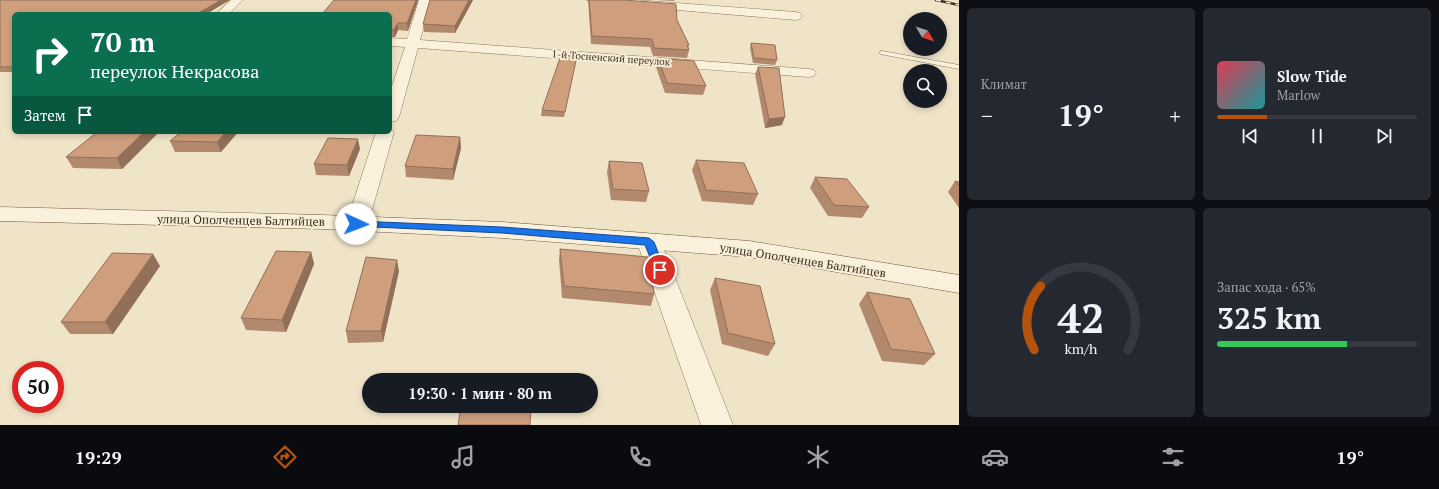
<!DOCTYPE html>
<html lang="ru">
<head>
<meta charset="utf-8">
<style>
  body { margin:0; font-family:"PT Serif",serif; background:#242831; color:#f1f3f6; height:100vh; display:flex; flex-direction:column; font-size:15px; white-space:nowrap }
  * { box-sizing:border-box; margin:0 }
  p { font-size:13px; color:#9ea1a6 }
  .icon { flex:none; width:22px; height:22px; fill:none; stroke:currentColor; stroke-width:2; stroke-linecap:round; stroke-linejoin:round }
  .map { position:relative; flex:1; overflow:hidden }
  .sheet { display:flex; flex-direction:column; gap:8px; padding:8px; background:#0d0f14; width:480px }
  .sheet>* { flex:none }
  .banner { position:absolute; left:12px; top:12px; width:380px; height:122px; border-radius:6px; box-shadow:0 2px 6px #0003; background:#0b6e4f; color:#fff; overflow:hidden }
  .needle { width:26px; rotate:129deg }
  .fabs { position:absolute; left:903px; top:12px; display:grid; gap:8px }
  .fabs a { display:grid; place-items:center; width:44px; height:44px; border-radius:50%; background:#171b24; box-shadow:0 2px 6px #0003; font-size:20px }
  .speed { position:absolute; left:12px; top:361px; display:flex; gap:8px; font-size:20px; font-weight:700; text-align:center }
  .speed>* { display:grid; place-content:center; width:52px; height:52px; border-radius:50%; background:#171b24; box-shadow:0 2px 6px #0003; line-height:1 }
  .speed .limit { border:6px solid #d22; background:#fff; color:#111 }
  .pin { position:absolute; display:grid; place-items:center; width:34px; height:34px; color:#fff; margin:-17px; border:2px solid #fff; border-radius:50%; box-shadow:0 1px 4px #0007 }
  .me { position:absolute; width:44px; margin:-22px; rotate:92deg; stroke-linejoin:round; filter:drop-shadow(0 0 3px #0008) }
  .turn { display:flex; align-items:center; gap:14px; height:84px; padding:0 12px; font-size:18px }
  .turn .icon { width:52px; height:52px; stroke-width:2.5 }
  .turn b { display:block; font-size:28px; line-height:34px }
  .then { display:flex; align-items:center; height:38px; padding:0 12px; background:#0003; gap:8px; font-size:15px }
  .big { font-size:30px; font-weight:600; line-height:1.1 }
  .sheet .tile { flex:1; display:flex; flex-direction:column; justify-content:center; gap:6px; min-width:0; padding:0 14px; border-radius:6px; background:#242831 }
  .sheet .dial { align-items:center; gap:0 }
  .dial svg { height:104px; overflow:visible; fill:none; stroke:#363941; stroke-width:7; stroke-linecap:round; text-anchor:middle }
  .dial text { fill:#f1f3f6; stroke:none }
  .song { display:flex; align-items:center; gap:12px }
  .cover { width:48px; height:48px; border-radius:6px; background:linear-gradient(135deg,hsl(350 70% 55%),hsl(180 70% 35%)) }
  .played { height:4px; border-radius:2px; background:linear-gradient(90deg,#b45309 25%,#363941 25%) }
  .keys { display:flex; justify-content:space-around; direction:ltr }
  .heat { display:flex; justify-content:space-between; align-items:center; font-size:22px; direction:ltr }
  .charge { height:6px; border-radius:3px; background:linear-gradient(90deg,#34c759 65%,#363941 0) }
  .sheet .tiles { flex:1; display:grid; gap:8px; grid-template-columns:repeat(2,1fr) }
  .trip { position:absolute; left:362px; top:373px; width:236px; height:40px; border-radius:20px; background:#171b24; box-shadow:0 2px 6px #0003; font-weight:600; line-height:40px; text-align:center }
  .menu { display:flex; height:64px; justify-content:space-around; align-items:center; background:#090b0e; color:#9ea1a6 }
  .menu .icon { width:28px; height:28px }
  .menu .selected { color:#b45309 }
  .menu b { font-size:18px; color:#f1f3f6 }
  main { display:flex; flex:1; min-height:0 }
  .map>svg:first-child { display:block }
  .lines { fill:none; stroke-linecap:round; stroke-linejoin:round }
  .lane-casing { stroke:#8d765c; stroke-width:1 }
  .street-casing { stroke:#8d765c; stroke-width:1 }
  .secondary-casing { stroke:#6f573f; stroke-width:1 }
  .lane { fill:#faf1dc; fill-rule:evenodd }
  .street { fill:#faf1dc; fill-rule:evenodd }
  .secondary { fill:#faf1dc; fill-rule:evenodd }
  .rail-casing { stroke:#3d2e20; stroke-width:2.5 }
  .rail { stroke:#f7eed8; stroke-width:1.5; stroke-dasharray:5; stroke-linecap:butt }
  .wall { fill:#b2896c }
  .shaded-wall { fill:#916f58 }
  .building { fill:#cf9f7d; stroke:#916f58 }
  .route { fill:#1a73e8; stroke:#114b97 }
  .labels { text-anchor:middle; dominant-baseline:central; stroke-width:4; stroke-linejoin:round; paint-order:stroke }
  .far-street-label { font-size:10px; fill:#3d2e20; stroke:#f7eed8 }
  .street-label { font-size:12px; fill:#3d2e20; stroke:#f7eed8 }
</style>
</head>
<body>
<main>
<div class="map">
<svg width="959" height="425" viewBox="0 0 959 425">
  <rect width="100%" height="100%" fill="#f0e4c8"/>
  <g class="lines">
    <defs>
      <path id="lane" d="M 882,51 L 959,65 L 959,69 L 880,54 L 880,52 Z"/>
      <path id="street" d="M 231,0 L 243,0 L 229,14 L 216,14 Z
        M 419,0 L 431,0 L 420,40 L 809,69 L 814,70 L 816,73 L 814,76 L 809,77 L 418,48 L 399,117 L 396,121 L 390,122 L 390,92 L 405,47 L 390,46 L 390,38 L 407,39 Z
        M 587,0 L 636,0 L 796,12 L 800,13 L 802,16 L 800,19 L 796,20 L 593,3 Z
        M 390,128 L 394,132 L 368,224 L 365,229 L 357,231 L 349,229 L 346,224 L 376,132 L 390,132 Z
        M 649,234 L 657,236 L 661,242 L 733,425 L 701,425 L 637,242 L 641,236 Z"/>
      <path id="secondary" d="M 0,207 L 322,215 L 502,222 L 749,241 L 959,275 L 959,293 L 749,257 L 502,238 L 322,229 L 0,221 Z"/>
    </defs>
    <!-- lane casing -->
    <use href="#lane" class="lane-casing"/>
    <!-- street casing -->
    <use href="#street" class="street-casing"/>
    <!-- secondary casing -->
    <use href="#secondary" class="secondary-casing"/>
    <!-- lane -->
    <use href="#lane" class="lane"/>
    <!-- street -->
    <use href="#street" class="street"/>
    <!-- secondary -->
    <use href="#secondary" class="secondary"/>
    <defs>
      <path id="rail" d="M 936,0 L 959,5"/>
    </defs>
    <!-- rail casing -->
    <use href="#rail" class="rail-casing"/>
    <!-- rail -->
    <use href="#rail" class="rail"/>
  </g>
  <!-- wall -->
  <path class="wall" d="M 0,0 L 230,0 L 206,14 L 14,14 L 14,72 L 0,72 Z
    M 334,0 L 418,0 L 408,31 L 398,30 L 395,37 L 390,37 L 390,14 Z
    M 430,0 L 473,0 L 455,33 L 424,32 L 423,24 Z
    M 588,0 L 624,0 L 677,20 L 689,45 L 688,48 L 689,50 L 687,58 L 653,56 L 650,47 L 591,44 Z
    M 656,0 L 674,0 L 674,1 Z
    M 751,43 L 777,60 L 775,65 L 753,63 L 750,48 Z
    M 577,56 L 564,117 L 541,116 L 542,110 Z
    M 658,58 L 706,86 L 703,95 L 665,93 L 656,67 Z
    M 758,67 L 782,125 L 765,128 L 755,74 Z
    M 159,132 L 122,169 L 73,168 L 66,157 Z
    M 238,132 L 221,152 L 175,152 L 170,141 Z
    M 460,137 L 461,148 L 453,180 L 406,177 L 405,166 Z
    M 360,149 L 349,176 L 316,175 L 314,164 Z
    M 696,160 L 758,194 L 753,205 L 702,201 L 692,170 Z
    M 609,161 L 649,191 L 646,202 L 611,200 L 607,172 Z
    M 815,177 L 869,207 L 862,218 L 828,216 L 810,188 Z
    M 955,181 L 959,182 L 959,208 L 948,192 Z
    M 560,249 L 654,294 L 651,306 L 562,298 L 559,260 Z
    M 311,252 L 314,264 L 286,332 L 246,330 L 241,318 Z
    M 160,266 L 113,334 L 70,334 L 61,322 Z
    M 399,271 L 383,342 L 348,343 L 346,331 Z
    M 715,278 L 775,344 L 768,356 L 722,344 L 710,290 Z
    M 867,292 L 935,354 L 924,365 L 882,361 L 859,304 Z"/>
  <!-- shaded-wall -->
  <path class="shaded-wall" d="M 221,0 L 230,0 L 206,14 L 197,14 Z
    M 416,0 L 418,0 L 408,31 L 407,23 Z
    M 469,0 L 473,0 L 455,33 L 455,26 Z
    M 398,23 L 398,30 L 395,37 L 394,30 Z
    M 785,117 L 782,125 L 765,128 L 769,119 Z
    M 144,132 L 159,132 L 122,169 L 117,158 Z
    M 226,132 L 238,132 L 221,152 L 217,142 Z
    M 460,137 L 461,148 L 453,180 L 453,169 Z
    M 358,139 L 360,149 L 349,176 L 347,165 Z
    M 311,252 L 314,264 L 286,332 L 282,320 Z
    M 153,254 L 160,266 L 113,334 L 105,322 Z
    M 397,260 L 399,271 L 383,342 L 381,331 Z"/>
  <!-- building -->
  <path class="building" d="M 0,0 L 221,0 L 197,14 L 14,14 L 14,67 L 0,67 Z
    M 334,0 L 416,0 L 407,23 L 398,23 L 394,30 L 390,30 L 390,14 L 322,14 Z
    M 430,0 L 469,0 L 455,26 L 423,24 Z
    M 589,0 L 624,0 L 676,4 L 677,20 L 689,45 L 687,45 L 689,50 L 654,48 L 652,39 L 592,36 Z
    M 751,43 L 775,45 L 777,60 L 754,58 Z
    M 561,55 L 577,56 L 565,112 L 542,110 Z
    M 658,58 L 694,61 L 706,86 L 667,83 Z
    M 758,67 L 779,68 L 785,117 L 769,119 Z
    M 97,132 L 144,132 L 117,158 L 66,157 Z
    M 181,132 L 226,132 L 217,142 L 170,141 Z
    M 416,135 L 460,137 L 453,169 L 405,166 Z
    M 328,138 L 358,139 L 347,165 L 314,164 Z
    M 696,160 L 744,163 L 758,194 L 706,190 Z
    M 609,161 L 642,163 L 649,191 L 613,189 Z
    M 815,177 L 847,179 L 869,207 L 834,205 Z
    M 955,181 L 959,182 L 959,186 Z
    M 560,249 L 648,257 L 650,264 L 654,294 L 564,286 Z
    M 276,251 L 311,252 L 282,320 L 241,318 Z
    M 112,253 L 153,254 L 105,322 L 61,322 Z
    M 366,257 L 397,260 L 381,331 L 346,331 Z
    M 715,278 L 760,286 L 775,344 L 728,333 Z
    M 867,292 L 910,299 L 935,354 L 891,349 Z
    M 461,406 L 509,406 L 531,408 L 530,425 L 458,425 Z"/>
  <!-- route -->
  <path class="route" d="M 356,221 L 502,227 L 649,238 L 654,242 L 665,270 L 663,272 L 656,272 L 645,245 L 502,233 L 353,226 L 352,224 L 353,222 Z"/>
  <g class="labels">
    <!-- far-street labels -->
    <g class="far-street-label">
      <text transform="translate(611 58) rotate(4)">1-й Тосненский переулок</text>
    </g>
    <!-- street labels -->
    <g class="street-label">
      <text transform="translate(241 220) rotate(1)">улица Ополченцев Балтийцев</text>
      <text transform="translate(803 260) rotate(9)">улица Ополченцев Балтийцев</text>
    </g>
  </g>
</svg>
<div class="fabs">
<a><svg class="needle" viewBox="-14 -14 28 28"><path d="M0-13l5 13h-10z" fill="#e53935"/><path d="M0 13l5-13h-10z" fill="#9ea1a6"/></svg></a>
<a><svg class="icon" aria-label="search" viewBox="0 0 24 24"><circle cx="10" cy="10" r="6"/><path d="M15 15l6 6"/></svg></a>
</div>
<div class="speed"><div class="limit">50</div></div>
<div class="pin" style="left:660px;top:270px;background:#d93025"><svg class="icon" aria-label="arrive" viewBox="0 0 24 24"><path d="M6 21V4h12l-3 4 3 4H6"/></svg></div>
<svg class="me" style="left:356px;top:224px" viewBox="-20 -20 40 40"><circle r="19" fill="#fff"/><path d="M0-13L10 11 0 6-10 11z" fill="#1a73e8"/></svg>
<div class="trip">19:30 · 1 мин · 80 m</div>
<div class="banner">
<div class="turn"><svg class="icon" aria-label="right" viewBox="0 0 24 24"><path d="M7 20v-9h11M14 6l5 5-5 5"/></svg><div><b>70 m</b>переулок Некрасова</div></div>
<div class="then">Затем<svg class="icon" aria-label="arrive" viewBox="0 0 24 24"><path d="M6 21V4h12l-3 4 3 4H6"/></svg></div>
</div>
</div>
<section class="sheet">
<div class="tiles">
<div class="tile"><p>Климат</p>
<div class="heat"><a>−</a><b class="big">19°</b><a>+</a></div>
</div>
<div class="tile">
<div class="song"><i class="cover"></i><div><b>Slow Tide</b><p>Marlow</p></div></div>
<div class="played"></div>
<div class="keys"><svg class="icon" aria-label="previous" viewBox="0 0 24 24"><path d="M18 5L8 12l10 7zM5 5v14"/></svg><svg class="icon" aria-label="pause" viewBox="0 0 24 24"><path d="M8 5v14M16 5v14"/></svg><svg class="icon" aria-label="next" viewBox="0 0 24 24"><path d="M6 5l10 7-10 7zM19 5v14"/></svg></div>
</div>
<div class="tile dial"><svg viewBox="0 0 100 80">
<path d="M14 69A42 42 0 1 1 86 69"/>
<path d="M14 69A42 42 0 0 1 19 20" stroke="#b45309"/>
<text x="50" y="56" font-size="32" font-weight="700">42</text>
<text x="50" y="72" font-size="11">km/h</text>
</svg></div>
<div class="tile"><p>Запас хода · 65%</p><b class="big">325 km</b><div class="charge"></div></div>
</div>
</section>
</main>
<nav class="menu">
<b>19:29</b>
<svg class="icon selected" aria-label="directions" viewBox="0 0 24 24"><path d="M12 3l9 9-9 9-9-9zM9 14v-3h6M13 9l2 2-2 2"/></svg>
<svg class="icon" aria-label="music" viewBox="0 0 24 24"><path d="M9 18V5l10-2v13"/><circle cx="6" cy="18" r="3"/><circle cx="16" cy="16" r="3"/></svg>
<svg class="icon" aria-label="phone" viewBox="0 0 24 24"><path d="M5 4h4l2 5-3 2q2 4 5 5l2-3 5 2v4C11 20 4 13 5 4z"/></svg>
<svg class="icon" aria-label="climate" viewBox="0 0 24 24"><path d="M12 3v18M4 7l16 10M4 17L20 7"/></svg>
<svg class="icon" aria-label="car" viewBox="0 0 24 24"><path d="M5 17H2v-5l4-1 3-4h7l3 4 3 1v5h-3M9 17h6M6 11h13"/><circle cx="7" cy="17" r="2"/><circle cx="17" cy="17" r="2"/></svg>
<svg class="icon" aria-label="filters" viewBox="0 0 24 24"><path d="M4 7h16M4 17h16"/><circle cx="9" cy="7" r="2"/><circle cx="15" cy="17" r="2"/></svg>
<b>19°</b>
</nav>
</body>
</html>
